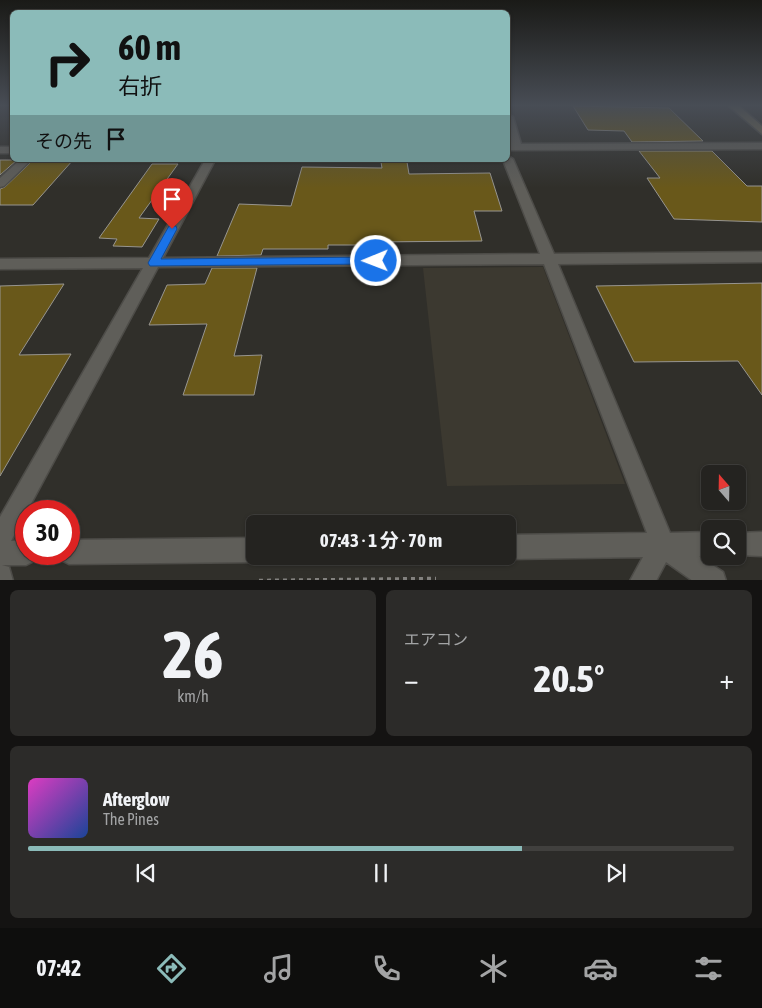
<!DOCTYPE html>
<html lang="ja">
<head>
<meta charset="utf-8">
<style>
  body { margin:0; font-family:"Asap Condensed","Noto Sans JP",sans-serif; background:#2c2b29; color:#f1f3f6; height:100vh; display:flex; flex-direction:column; font-size:19px; white-space:nowrap }
  * { box-sizing:border-box; margin:0 }
  p { font-size:16px; color:#a3a4a5 }
  .icon { flex:none; width:28px; height:28px; fill:none; stroke:currentColor; stroke-width:2; stroke-linecap:round; stroke-linejoin:round }
  .map { position:relative; height:580px; overflow:hidden }
  .side { display:flex; flex-direction:column; gap:10px; padding:10px; background:#141312; flex:1 }
  .side>* { flex:none }
  .hud { position:absolute; left:10px; top:10px; width:500px; height:152px; border-radius:8px; box-shadow:0 1px 4px #0004,0 0 0 1px #41403e; background:#8bbbb9; color:#111; overflow:hidden }
  .needle { width:32px; rotate:340deg }
  .tools { position:absolute; left:701px; top:465px; display:grid; gap:10px }
  .tools a { display:grid; place-items:center; width:45px; height:45px; border-radius:8px; background:#242320; box-shadow:0 1px 4px #0004,0 0 0 1px #41403e; font-size:25px }
  .speed { position:absolute; left:15px; top:500px; display:flex; gap:10px; font-size:25px; font-weight:700; text-align:center }
  .speed>* { display:grid; place-content:center; width:65px; height:65px; border-radius:50%; background:#242320; box-shadow:0 1px 4px #0004,0 0 0 1px #41403e; line-height:1 }
  .speed .limit { border:8px solid #d22; background:#fff; color:#111 }
  .pin { position:absolute; display:grid; place-items:center; width:42px; height:42px; color:#fff; margin:-51px -21px; border-radius:50% 50% 50% 0; rotate:-45deg; box-shadow:0 0 5px #0007 }
  .pin .icon { rotate:45deg }
  .me { position:absolute; width:55px; margin:-28px; rotate:269deg; stroke-linejoin:round; filter:drop-shadow(0 0 4px #0008) }
  .turn { display:flex; align-items:center; gap:18px; height:105px; padding:0 25px; font-size:22px }
  .turn .icon { width:65px; height:65px; stroke-width:2.5 }
  .turn b { display:block; font-size:35px; line-height:42px }
  .then { display:flex; align-items:center; height:48px; padding:0 25px; background:#0003; gap:10px; font-size:19px }
  .big { font-size:38px; font-weight:700; line-height:1.1 }
  .side .card { flex:1; display:flex; flex-direction:column; justify-content:center; gap:8px; min-width:0; padding:0 18px; border-radius:8px; background:#2c2b29 }
  .side .dial { align-items:center; gap:0 }
  .dial b { font-size:65px; line-height:1 }
  .song { display:flex; align-items:center; gap:15px }
  .cover { width:60px; height:60px; border-radius:8px; background:linear-gradient(135deg,hsl(310 70% 55%),hsl(220 70% 35%)) }
  .played { height:5px; border-radius:2px; background:linear-gradient(90deg,#8bbbb9 70%,#41403e 70%) }
  .keys { display:flex; justify-content:space-around; direction:ltr }
  .heat { display:flex; justify-content:space-between; align-items:center; font-size:28px; direction:ltr }
  .side .tiles { flex:1; display:grid; gap:10px; grid-template-columns:1fr 1fr }
  .card:last-child { grid-column:span 2 }
  .trip { position:absolute; left:246px; top:515px; width:270px; height:50px; border-radius:8px; background:#242320; box-shadow:0 1px 4px #0004,0 0 0 1px #41403e; font-weight:700; line-height:50px; text-align:center }
  .tabs { display:flex; height:80px; justify-content:space-around; align-items:center; background:#0e0e0d; color:#a3a4a5 }
  .tabs .icon { width:35px; height:35px }
  .tabs .active { color:#8bbbb9 }
  .tabs b { font-size:22px; color:#f1f3f6 }
  .map>svg:first-child { display:block }
  .built { fill:#3c3930 }
  .building { fill:#69581a; stroke:#979590 }
  .lines { fill:none; stroke-linecap:round; stroke-linejoin:round }
  .street-casing { stroke:#4d4c48; stroke-width:3 }
  .secondary-casing { stroke:#4d4c48; stroke-width:3 }
  .path { stroke:#82817e; stroke-width:4.5; stroke-dasharray:4 4; stroke-linecap:butt }
  .street { fill:#5f5e59; fill-rule:evenodd }
  .secondary { fill:#736c55; fill-rule:evenodd }
  .route { fill:#1a73e8; stroke:#114b97 }
</style>
</head>
<body>
<div class="map">
<svg width="762" height="581" viewBox="0 0 762 581">
  <rect width="100%" height="100%" fill="#302f2a"/>
  <!-- built -->
  <path class="built" d="M 543,267 L 625,484 L 447,486 L 423,268 Z"/>
  <!-- building -->
  <path class="building" d="M 573,106 L 669,108 L 703,141 L 632,142 L 624,131 L 588,130 Z
    M 639,151 L 712,151 L 747,186 L 762,186 L 762,222 L 674,219 L 647,178 L 660,178 Z
    M 0,160 L 17,160 L 0,175 Z
    M 33,160 L 73,160 L 33,205 L 0,205 L 0,189 L 5,187 Z
    M 381,162 L 407,162 L 409,174 L 490,173 L 502,211 L 474,211 L 482,241 L 372,242 L 372,245 L 328,245 L 328,249 L 263,249 L 261,255 L 217,256 L 239,204 L 291,206 L 302,167 L 382,168 Z
    M 152,164 L 178,164 L 139,218 L 159,219 L 142,247 L 113,246 L 117,239 L 99,238 Z
    M 212,268 L 257,268 L 234,356 L 262,355 L 254,395 L 183,395 L 207,324 L 149,325 L 167,285 L 205,284 Z
    M 762,283 L 762,395 L 738,361 L 634,362 L 596,286 Z
    M 64,284 L 19,355 L 71,354 L 0,476 L 0,286 Z"/>
  <g class="lines">
    <defs>
      <path id="street" d="M 508,114 L 513,117 L 521,144 L 762,143 L 762,149 L 508,150 L 508,144 L 511,144 L 508,132 Z
        M 0,147 L 12,147 L 12,153 L 0,153 Z
        M 508,156 L 513,159 L 554,254 L 762,252 L 762,262 L 558,264 L 670,533 L 710,532 L 710,556 L 699,556 L 723,572 L 726,581 L 693,581 L 666,562 L 656,581 L 630,581 L 643,557 L 508,559 L 502,556 L 508,556 L 508,535 L 647,533 L 544,264 L 158,267 L 11,541 L 26,541 L 26,554 L 37,554 L 34,561 L 26,565 L 2,565 L 9,567 L 13,581 L 0,581 L 0,517 L 143,268 L 0,269 L 0,259 L 149,258 L 205,160 L 215,160 L 163,258 L 540,254 L 503,160 L 508,160 Z
        M 20,160 L 31,160 L 4,186 L 0,187 L 0,178 Z
        M 762,532 L 762,556 L 738,555 L 738,533 Z
        M 255,538 L 255,556 L 264,556 L 255,562 L 69,564 L 61,560 L 58,554 L 69,554 L 69,540 Z"/>
      <path id="secondary" d="M 729,106 L 739,106 L 762,126 L 762,134 Z"/>
    </defs>
    <!-- street casing -->
    <use href="#street" class="street-casing"/>
    <!-- secondary casing -->
    <use href="#secondary" class="secondary-casing"/>
    <!-- path -->
    <path class="path" d="M 259,581 L 436,579"/>
    <!-- street -->
    <use href="#street" class="street"/>
    <!-- secondary -->
    <use href="#secondary" class="secondary"/>
  </g>
  <!-- sky -->
  <linearGradient id="sky" x2="0" y2="1"><stop stop-color="#1a1a17"/><stop offset="0.56" stop-color="#484d55"/><stop offset="1" stop-color="#484d55" stop-opacity="0"/></linearGradient>
  <rect width="762" height="188" fill="url(#sky)"/>
  <!-- route -->
  <path class="route" d="M 169,226 L 176,226 L 177,229 L 161,259 L 376,257 L 382,261 L 376,264 L 150,266 L 148,263 Z"/>
</svg>
<div class="tools">
<a><svg class="needle" viewBox="-14 -14 28 28"><path d="M0-13l5 13h-10z" fill="#e53935"/><path d="M0 13l5-13h-10z" fill="#a3a4a5"/></svg></a>
<a><svg class="icon" aria-label="search" viewBox="0 0 24 24"><circle cx="10" cy="10" r="6"/><path d="M15 15l6 6"/></svg></a>
</div>
<div class="speed"><div class="limit">30</div></div>
<div class="pin" style="left:172px;top:229px;background:#d93025"><svg class="icon" aria-label="arrive" viewBox="0 0 24 24"><path d="M6 21V4h12l-3 4 3 4H6"/></svg></div>
<svg class="me" style="left:376px;top:261px" viewBox="-20 -20 40 40"><circle r="17" fill="#1a73e8" stroke="#fff" stroke-width="3"/><path d="M0-11L8 9 0 5-8 9z" fill="#fff"/></svg>
<div class="trip">07:43 · 1 分 · 70 m</div>
<div class="hud">
<div class="turn"><svg class="icon" aria-label="right" viewBox="0 0 24 24"><path d="M7 20v-9h11M14 6l5 5-5 5"/></svg><div><b>60 m</b>右折</div></div>
<div class="then">その先<svg class="icon" aria-label="arrive" viewBox="0 0 24 24"><path d="M6 21V4h12l-3 4 3 4H6"/></svg></div>
</div>
</div>
<section class="side">
<div class="tiles">
<div class="card dial"><b>26</b><p>km/h</p></div>
<div class="card"><p>エアコン</p>
<div class="heat"><a>−</a><b class="big">20.5°</b><a>+</a></div>
</div>
<div class="card">
<div class="song"><i class="cover"></i><div><b>Afterglow</b><p>The Pines</p></div></div>
<div class="played"></div>
<div class="keys"><svg class="icon" aria-label="previous" viewBox="0 0 24 24"><path d="M18 5L8 12l10 7zM5 5v14"/></svg><svg class="icon" aria-label="pause" viewBox="0 0 24 24"><path d="M8 5v14M16 5v14"/></svg><svg class="icon" aria-label="next" viewBox="0 0 24 24"><path d="M6 5l10 7-10 7zM19 5v14"/></svg></div>
</div>
</div>
</section>
<nav class="tabs">
<b>07:42</b>
<svg class="icon active" aria-label="directions" viewBox="0 0 24 24"><path d="M12 3l9 9-9 9-9-9zM9 14v-3h6M13 9l2 2-2 2"/></svg>
<svg class="icon" aria-label="music" viewBox="0 0 24 24"><path d="M9 18V5l10-2v13"/><circle cx="6" cy="18" r="3"/><circle cx="16" cy="16" r="3"/></svg>
<svg class="icon" aria-label="phone" viewBox="0 0 24 24"><path d="M5 4h4l2 5-3 2q2 4 5 5l2-3 5 2v4C11 20 4 13 5 4z"/></svg>
<svg class="icon" aria-label="climate" viewBox="0 0 24 24"><path d="M12 3v18M4 7l16 10M4 17L20 7"/></svg>
<svg class="icon" aria-label="car" viewBox="0 0 24 24"><path d="M5 17H2v-5l4-1 3-4h7l3 4 3 1v5h-3M9 17h6M6 11h13"/><circle cx="7" cy="17" r="2"/><circle cx="17" cy="17" r="2"/></svg>
<svg class="icon" aria-label="filters" viewBox="0 0 24 24"><path d="M4 7h16M4 17h16"/><circle cx="9" cy="7" r="2"/><circle cx="15" cy="17" r="2"/></svg>
</nav>
</body>
</html>
